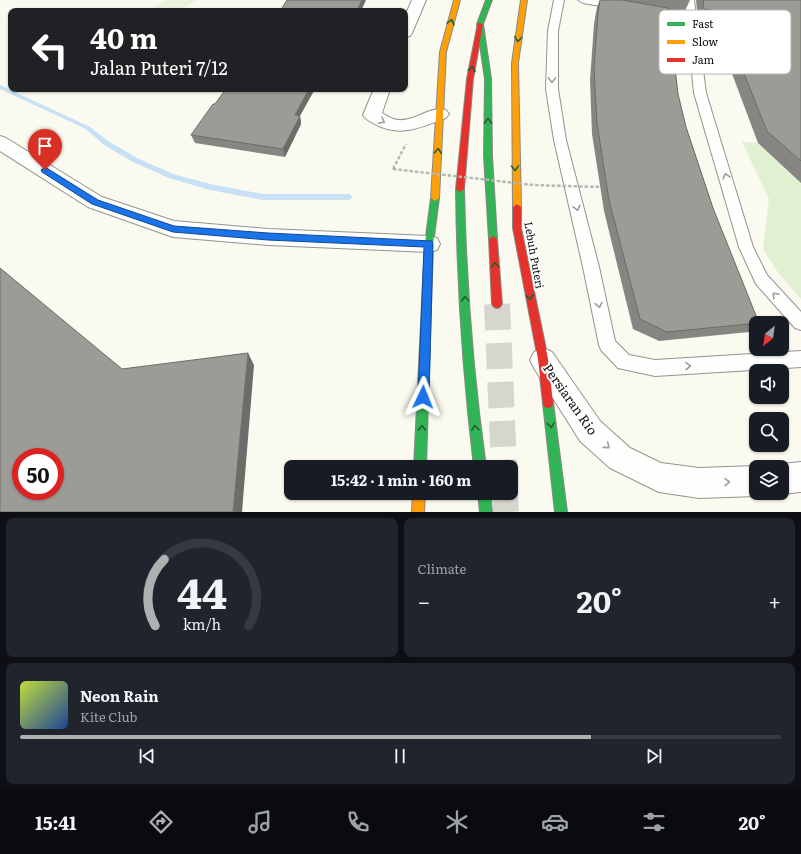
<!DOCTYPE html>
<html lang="en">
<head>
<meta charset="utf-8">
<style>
  body { margin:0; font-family:Literata,serif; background:#20242c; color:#f1f3f6; height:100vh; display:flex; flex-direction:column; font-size:15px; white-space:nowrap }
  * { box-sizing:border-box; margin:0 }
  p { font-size:13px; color:#9ea1a6 }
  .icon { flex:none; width:22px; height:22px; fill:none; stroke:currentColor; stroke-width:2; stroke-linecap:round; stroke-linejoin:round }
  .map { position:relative; height:512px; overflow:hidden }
  .sheet { display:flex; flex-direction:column; gap:6px; padding:6px; background:#0d0f14; flex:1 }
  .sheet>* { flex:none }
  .top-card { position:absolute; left:8px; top:8px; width:400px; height:84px; border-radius:8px; box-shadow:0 1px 3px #0004; background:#202124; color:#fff; overflow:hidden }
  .needle { width:26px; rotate:209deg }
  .tools { position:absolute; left:749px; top:316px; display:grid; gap:8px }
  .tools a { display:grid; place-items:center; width:40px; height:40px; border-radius:8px; background:#171b24; box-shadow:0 1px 3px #0004; font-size:20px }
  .speed { position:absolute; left:12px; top:448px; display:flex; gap:8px; font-size:20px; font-weight:700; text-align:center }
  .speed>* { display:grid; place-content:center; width:52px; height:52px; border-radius:50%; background:#171b24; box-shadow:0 1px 3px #0004; line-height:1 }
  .speed .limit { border:6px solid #d22; background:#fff; color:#111 }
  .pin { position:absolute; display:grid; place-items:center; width:34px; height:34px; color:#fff; margin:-41px -17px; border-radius:50% 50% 50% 0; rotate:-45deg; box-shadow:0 0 4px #0007 }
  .pin .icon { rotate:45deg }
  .me { position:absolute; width:44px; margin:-22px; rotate:2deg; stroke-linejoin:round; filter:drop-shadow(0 0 3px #0008) }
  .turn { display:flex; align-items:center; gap:14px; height:84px; padding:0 16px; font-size:18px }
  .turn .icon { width:52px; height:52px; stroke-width:2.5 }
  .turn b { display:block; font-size:28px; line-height:34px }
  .big { font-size:30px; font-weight:700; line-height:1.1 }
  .sheet .tile { flex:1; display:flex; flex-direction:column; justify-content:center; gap:6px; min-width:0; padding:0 14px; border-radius:8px; background:#20242c }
  .sheet .dial { align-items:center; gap:0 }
  .dial svg { height:104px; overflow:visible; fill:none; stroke:#363941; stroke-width:7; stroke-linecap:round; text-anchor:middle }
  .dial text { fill:#f1f3f6; stroke:none }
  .song { display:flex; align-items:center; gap:12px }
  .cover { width:48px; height:48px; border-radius:6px; background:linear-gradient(135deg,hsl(70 70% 55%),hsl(220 70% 35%)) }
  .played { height:4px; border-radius:2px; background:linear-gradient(90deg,#afb0b1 75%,#363941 75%) }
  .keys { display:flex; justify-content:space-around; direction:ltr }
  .heat { display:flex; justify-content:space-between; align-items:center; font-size:22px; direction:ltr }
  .sheet .tiles { flex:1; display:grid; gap:6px; grid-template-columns:1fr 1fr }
  .tile:last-child { grid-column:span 2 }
  .trip { position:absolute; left:284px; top:460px; width:234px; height:40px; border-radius:8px; background:#171b24; box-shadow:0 1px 3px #0004; font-weight:700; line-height:40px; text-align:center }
  .menu { display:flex; height:64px; justify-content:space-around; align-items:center; background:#090b0e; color:#9ea1a6 }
  .menu .icon { width:28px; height:28px }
  .menu .selected { color:#afb0b1 }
  .menu b { font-size:18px; color:#f1f3f6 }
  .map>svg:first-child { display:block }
  .green { fill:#e0f0d0 }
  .pitch { fill:#ebf4d9 }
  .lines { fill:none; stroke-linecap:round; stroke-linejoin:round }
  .stream { fill:#c7e0f4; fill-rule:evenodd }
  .secondary-tunnel { stroke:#d6d6ce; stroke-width:26; stroke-dasharray:26 13; stroke-linecap:butt }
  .lane-casing { stroke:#93938f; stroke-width:2 }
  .street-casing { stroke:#93938f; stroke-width:2 }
  .fast-casing { stroke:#8a8a85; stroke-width:2 }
  .slow-casing { stroke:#8a8a85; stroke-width:2 }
  .jam-casing { stroke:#8a8a85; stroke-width:2 }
  .path { stroke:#b7b7b5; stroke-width:2.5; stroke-dasharray:3.5 2; stroke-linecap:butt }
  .lane { fill:#fefefd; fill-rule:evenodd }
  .street { fill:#fefefd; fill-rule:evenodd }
  .fast { fill:#30b455; fill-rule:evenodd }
  .slow { fill:#ff9f0a; fill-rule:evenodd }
  .jam { fill:#e5322d; fill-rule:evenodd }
  .path-bridge { stroke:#b7b7b5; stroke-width:2.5; stroke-dasharray:3.5 2; stroke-linecap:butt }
  .wall { fill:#868581 }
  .shaded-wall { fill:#6d6c69 }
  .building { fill:#9c9b96; stroke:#6d6c69; fill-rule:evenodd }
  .oneway { stroke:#1e6030 }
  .oneway2 { stroke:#9d9d9d }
  .route { fill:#1a73e8; stroke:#114b97 }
  .labels { text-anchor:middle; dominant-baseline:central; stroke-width:4; stroke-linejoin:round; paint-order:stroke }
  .street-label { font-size:11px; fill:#0c0c0c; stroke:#fff }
  .near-street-label { font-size:13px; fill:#0c0c0c; stroke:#fff }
  .key { fill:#fff; stroke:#b6b6b6; stroke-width:1 }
  .key-label { font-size:11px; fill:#0c0c0c }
</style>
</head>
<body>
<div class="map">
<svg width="801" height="512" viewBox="0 0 801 512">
  <rect width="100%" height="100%" fill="#fafaf0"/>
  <!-- green -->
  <path class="green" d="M 742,142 L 758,143 L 801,183 L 801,299 L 779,274 L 763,249 L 769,199 Z"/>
  <!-- pitch -->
  <path class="pitch" d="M 166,0 L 196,0 L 179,11 L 146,11 Z"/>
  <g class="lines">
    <!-- stream -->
    <path class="stream" d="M 0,85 L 90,127 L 108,141 L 137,158 L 173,174 L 210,184 L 263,194 L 349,194 L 353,197 L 349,200 L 263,200 L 210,190 L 169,178 L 133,162 L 104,145 L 86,129 L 0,89 Z"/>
    <!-- secondary-tunnel -->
    <path class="secondary-tunnel" d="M 497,304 L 504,467
      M 505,493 L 506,512"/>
    <defs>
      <path id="lane" d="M 554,0 L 564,0 L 558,31 L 558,89 L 566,140 L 599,267 L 615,341 L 629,355 L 655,360 L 801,351 L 801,367 L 655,376 L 618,368 L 601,350 L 599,345 L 583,267 L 554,140 L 546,89 L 548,31 Z
        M 578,0 L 600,0 L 621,4 L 623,6 L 618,9 L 583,3 Z
        M 684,0 L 694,0 L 706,93 L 753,247 L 767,275 L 801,312 L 801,330 L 795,328 L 756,284 L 739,247 L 694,93 L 687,21 L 649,15 L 644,12 L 649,9 L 686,15 Z"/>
      <path id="street" d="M 412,0 L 426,0 L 412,33 L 410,36 L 405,37 L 405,16 Z
        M 374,89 L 390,89 L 382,113 C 385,115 389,117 393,119 C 412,125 428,105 446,110 L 449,114 L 446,118 C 421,127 401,138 375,124 C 370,121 366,120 363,115 Z
        M 0,136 L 6,138 L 102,197 L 174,221 L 268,229 L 429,236 L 437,238 L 440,244 L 437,250 L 429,252 L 268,245 L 173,237 L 88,207 L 0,151 Z
        M 543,348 L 552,352 L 600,421 L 630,448 L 661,463 L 699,468 L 756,466 L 757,467 L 756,467 L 756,493 L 762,493 L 756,496 L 699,498 L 659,492 L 610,468 L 580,441 L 534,368 L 530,360 L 534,352 Z
        M 801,462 L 801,492 L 782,494 L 781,493 L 782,493 L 782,467 L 776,467 L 782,464 Z"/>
      <path id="fast" d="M 486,0 L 492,0 L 483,24 L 491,79 L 492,156 L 497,239 L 493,242 L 489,239 L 484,156 L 485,79 L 477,24 Z
        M 460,186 L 464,189 C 466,282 473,375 486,467 L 474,467 C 463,375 457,282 456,189 Z
        M 435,195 L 439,198 L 433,244 L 426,467 L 414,467 L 425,244 L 431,198 Z
        M 548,398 L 552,399 L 553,403 L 567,512 L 555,512 L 543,403 L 544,399 Z
        M 478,493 L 490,493 L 492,512 L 480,512 Z"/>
      <path id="slow" d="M 454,0 L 460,0 L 446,52 L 439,198 L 435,201 L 431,198 L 440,52 Z
        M 521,0 L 527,0 L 518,63 L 521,207 L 517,210 L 513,207 L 512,63 Z
        M 413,493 L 425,493 L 424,512 L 412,512 Z"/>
      <path id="jam" d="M 478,23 L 483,24 L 473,79 L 464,189 L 460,192 L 456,189 L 467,79 Z
        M 517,204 L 521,207 L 521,228 L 548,359 L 553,403 L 552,407 L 548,408 L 544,407 L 543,403 L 538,359 L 513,228 L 513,207 Z
        M 493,236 L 497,239 L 502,304 L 500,307 L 497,308 L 494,307 L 492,304 L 489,239 Z"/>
    </defs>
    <!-- lane casing -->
    <use href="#lane" class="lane-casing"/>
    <!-- street casing -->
    <use href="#street" class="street-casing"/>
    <!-- fast casing -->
    <use href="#fast" class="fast-casing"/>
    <!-- slow casing -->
    <use href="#slow" class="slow-casing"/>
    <!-- jam casing -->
    <use href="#jam" class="jam-casing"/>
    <!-- path -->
    <path class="path" d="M 393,169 L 406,144"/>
    <!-- lane -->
    <use href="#lane" class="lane"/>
    <!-- street -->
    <use href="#street" class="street"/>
    <!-- fast -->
    <use href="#fast" class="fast"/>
    <!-- slow -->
    <use href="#slow" class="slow"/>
    <!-- jam -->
    <use href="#jam" class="jam"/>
    <!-- path-bridge -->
    <path class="path-bridge" d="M 393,169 L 533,185 L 600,187"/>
  </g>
  <!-- wall -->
  <path class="wall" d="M 600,0 L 690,0 L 684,13 L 668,10 L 678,94 L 686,127 L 713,208 L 756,323 L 756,326 L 749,332 L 659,341 L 633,329 L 604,211 L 592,134 L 590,80 L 594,24 L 597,7 Z
    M 696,0 L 801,0 L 801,183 L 758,143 L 713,23 L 698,21 Z
    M 215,104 L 300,116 L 301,124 L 285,157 L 195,143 L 191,135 Z"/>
  <!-- shaded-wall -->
  <path class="shaded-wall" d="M 362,0 L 366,0 L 361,11 L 357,11 Z
    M 309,89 L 315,89 L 300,116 L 301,124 L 285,157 L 283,149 L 295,115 Z
    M 248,353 L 254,365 L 242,512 L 233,512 Z"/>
  <!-- building -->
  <path class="building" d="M 287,0 L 362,0 L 357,11 L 280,11 Z
    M 600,0 L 622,0 L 668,8 L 678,94 L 686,127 L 713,208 L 759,323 L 667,332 L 640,319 L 609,200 L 597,123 L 594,68 L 598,13 Z
    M 703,0 L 801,0 L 801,161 L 767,131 L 719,11 L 704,9 Z
    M 226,89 L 309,89 L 295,115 L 300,116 L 283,149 L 191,135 L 213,104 L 215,104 Z
    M 0,268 L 122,369 L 248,353 L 233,512 L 0,512 ZM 21,457 L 55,457 L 55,491 L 21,491 Z"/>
  <!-- one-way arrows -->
  <defs><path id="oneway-chevron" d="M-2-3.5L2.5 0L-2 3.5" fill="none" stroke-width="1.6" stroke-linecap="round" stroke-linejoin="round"/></defs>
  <g class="oneway">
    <use href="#oneway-chevron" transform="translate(451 22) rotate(-75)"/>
    <use href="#oneway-chevron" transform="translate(518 39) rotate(97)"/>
    <use href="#oneway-chevron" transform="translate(472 69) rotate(-79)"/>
    <use href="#oneway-chevron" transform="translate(488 121) rotate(-90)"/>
    <use href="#oneway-chevron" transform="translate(438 151) rotate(-87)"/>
    <use href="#oneway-chevron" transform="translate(515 168) rotate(89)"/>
    <use href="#oneway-chevron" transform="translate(495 265) rotate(-93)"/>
    <use href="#oneway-chevron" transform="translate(530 297) rotate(79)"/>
    <use href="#oneway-chevron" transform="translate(465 299) rotate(-94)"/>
    <use href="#oneway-chevron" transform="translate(551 425) rotate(83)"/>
    <use href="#oneway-chevron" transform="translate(422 428) rotate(-88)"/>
    <use href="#oneway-chevron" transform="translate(475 428) rotate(-97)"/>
  </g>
  <g class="oneway2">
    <use href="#oneway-chevron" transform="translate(552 80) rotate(91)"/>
    <use href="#oneway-chevron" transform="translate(382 121) rotate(28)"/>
    <use href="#oneway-chevron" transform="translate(726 176) rotate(-106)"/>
    <use href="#oneway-chevron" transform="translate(577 208) rotate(76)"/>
    <use href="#oneway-chevron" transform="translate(775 295) rotate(-133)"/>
    <use href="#oneway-chevron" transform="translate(599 305) rotate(79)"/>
    <use href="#oneway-chevron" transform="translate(688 366) rotate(-3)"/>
    <use href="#oneway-chevron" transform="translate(607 446) rotate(41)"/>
    <use href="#oneway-chevron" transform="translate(727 482) rotate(-1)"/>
  </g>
  <!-- route -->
  <path class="route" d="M 45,167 L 98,200 L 174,226 L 268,233 L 432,241 L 433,244 L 429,397 L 427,401 L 423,402 L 420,401 L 418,397 L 424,247 L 268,240 L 173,232 L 92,204 L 42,172 L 41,170 Z"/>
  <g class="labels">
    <!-- street labels -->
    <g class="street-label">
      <text transform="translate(535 255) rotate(80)">Lebuh Puteri</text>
    </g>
    <!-- near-street labels -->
    <g class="near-street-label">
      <text transform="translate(571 399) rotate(55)">Persiaran Rio</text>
    </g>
  </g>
  <!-- legend -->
  <rect x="659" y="10" width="132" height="64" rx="6" class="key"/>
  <rect x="667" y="22" width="18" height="4" fill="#30b455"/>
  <rect x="667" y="40" width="18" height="4" fill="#ff9f0a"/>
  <rect x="667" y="58" width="18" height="4" fill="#e5322d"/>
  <g class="key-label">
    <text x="692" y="28">Fast</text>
    <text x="692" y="46">Slow</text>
    <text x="692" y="64">Jam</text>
  </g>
</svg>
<div class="tools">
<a><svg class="needle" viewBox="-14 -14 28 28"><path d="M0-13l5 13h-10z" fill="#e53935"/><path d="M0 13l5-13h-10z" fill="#9ea1a6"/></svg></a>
<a><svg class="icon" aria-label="sound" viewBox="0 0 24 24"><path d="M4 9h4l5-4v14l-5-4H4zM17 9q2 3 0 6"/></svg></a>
<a><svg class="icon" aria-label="search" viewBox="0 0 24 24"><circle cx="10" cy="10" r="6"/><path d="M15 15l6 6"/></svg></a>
<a><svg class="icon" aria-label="layers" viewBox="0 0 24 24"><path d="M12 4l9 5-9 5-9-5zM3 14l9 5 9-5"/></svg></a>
</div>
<div class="speed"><div class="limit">50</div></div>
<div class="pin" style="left:45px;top:170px;background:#d93025"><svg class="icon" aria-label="arrive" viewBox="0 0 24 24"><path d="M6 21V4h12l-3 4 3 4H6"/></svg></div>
<svg class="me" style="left:423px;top:397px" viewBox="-20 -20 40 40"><path d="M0-17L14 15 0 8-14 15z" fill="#1a73e8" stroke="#fff" stroke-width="4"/></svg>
<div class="trip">15:42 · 1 min · 160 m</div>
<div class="top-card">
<div class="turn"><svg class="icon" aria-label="left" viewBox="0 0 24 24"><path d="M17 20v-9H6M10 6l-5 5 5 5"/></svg><div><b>40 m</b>Jalan Puteri 7/12</div></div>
</div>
</div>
<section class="sheet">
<div class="tiles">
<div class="tile dial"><svg viewBox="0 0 100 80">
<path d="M14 69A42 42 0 1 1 86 69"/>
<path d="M14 69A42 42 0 0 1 21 18" stroke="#afb0b1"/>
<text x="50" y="56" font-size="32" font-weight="700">44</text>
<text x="50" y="72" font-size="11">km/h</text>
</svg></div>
<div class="tile"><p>Climate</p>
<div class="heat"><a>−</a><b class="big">20°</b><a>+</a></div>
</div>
<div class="tile">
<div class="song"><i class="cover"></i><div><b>Neon Rain</b><p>Kite Club</p></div></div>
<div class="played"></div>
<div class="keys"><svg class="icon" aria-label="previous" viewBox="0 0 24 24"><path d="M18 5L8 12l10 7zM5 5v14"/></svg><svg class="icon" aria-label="pause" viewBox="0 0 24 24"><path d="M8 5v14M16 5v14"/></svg><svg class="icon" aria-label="next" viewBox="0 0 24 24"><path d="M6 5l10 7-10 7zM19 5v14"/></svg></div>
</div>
</div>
</section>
<nav class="menu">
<b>15:41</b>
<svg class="icon selected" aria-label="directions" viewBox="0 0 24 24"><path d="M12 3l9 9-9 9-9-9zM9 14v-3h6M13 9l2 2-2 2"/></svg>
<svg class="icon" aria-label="music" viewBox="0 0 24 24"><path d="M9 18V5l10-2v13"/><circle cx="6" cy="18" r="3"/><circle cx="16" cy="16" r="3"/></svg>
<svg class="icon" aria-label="phone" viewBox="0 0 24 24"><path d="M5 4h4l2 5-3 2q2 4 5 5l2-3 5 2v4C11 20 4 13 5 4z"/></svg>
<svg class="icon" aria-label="climate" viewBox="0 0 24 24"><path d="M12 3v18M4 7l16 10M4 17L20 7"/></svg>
<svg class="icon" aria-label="car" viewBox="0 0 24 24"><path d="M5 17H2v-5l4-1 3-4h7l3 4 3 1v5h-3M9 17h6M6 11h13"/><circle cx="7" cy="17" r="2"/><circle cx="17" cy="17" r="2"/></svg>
<svg class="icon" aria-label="filters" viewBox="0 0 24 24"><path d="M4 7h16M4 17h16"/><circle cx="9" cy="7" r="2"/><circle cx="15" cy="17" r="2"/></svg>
<b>20°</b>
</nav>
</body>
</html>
